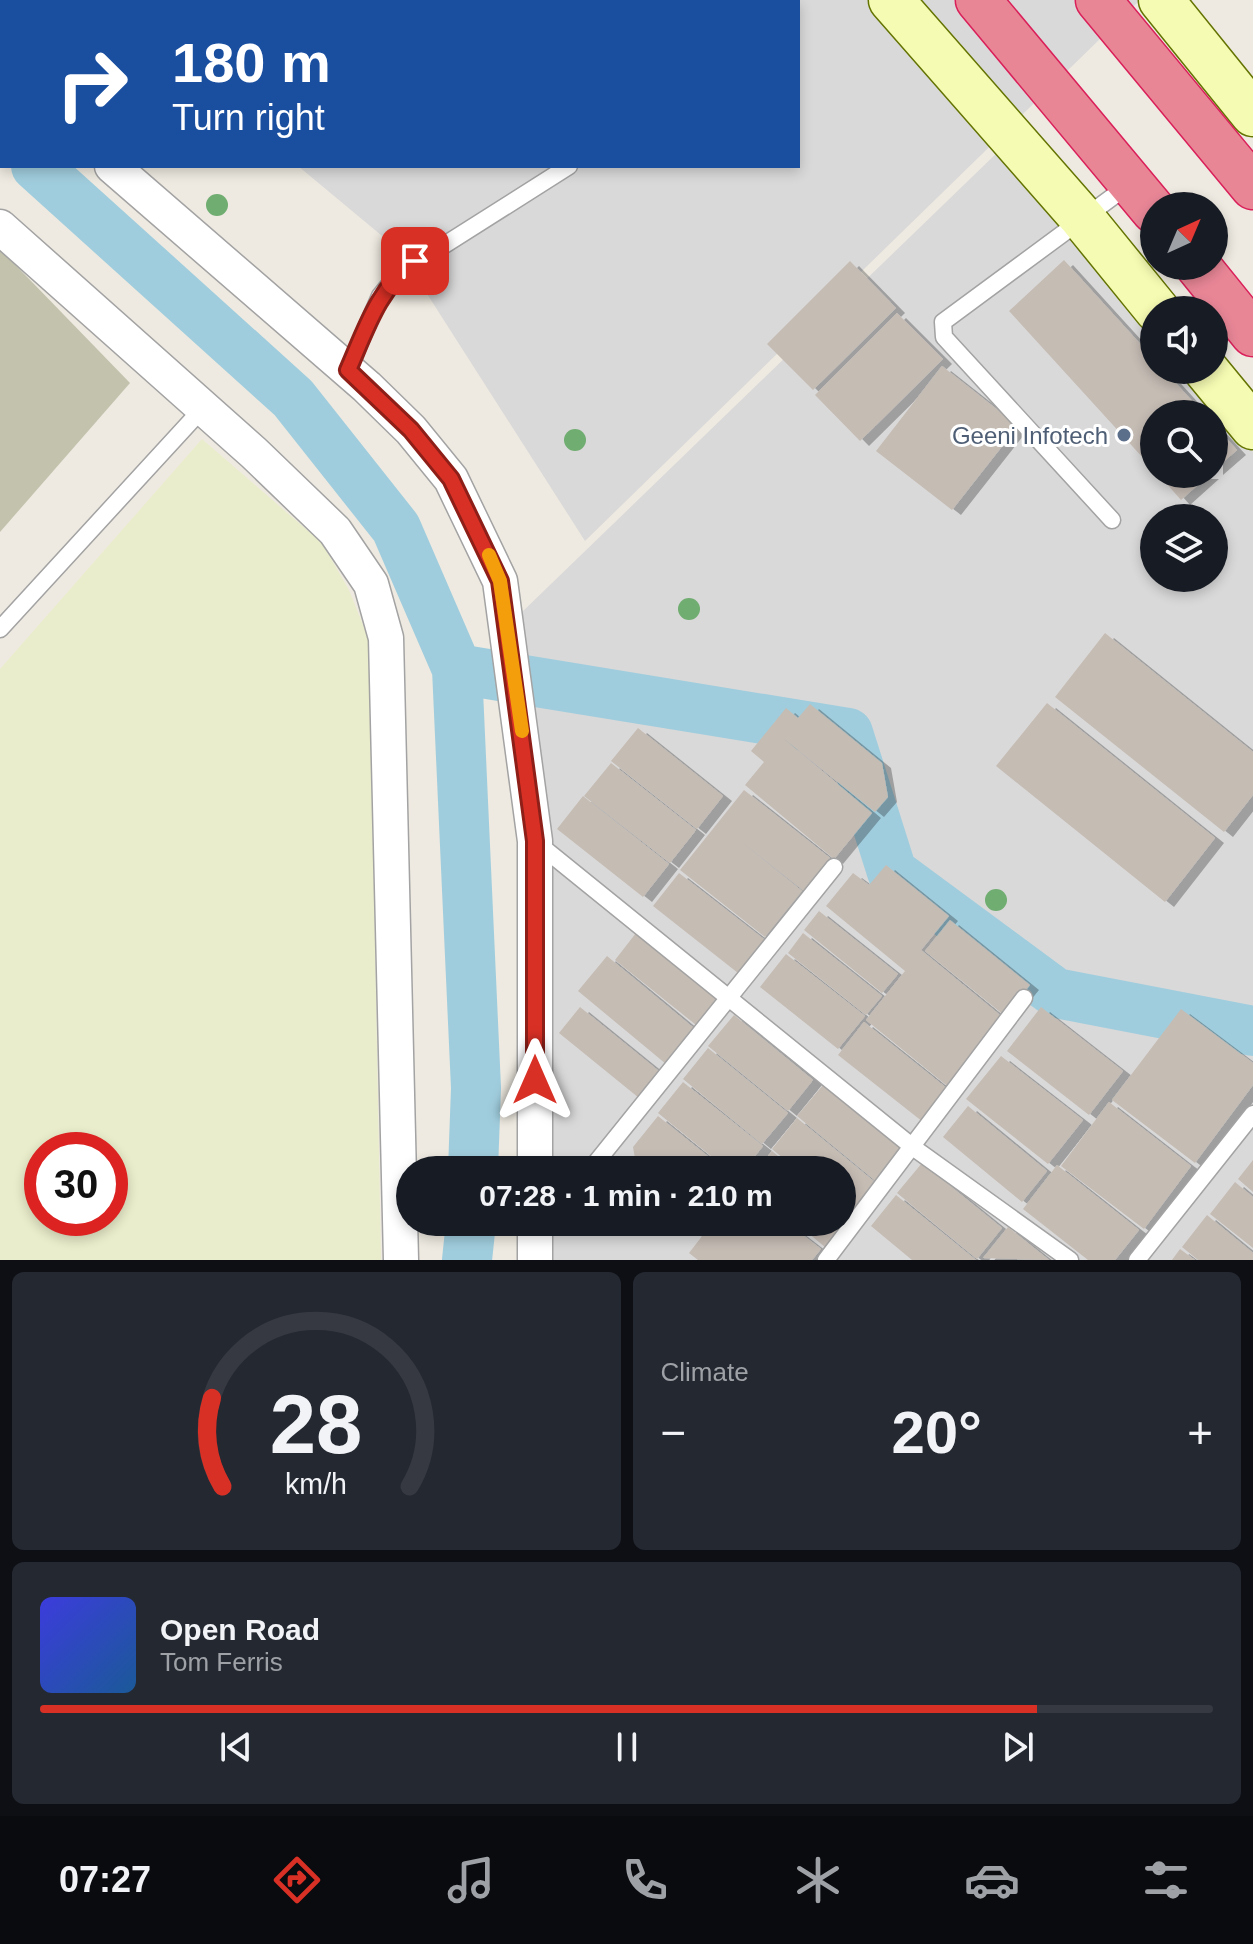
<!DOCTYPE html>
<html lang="en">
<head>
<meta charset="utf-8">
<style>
  body { margin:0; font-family:Arial,sans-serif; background:#242831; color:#f1f3f6; height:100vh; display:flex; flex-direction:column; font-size:30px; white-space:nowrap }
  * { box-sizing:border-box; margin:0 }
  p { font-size:26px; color:#9ea1a6 }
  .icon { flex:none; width:44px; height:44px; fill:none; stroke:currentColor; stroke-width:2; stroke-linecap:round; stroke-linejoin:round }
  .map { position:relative; height:1260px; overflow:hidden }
  .drawer { display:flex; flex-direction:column; gap:12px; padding:12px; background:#0d0f14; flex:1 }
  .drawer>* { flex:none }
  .hud { position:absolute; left:0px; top:0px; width:800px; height:168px; box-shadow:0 4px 12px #0003; background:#1a4fa0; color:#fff; overflow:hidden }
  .needle { width:52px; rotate:44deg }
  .controls { position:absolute; left:1140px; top:192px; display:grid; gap:16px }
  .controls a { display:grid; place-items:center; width:88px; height:88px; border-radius:50%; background:#171b24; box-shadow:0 4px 12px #0003; font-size:40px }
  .speed { position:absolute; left:24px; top:1132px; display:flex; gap:16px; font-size:40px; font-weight:700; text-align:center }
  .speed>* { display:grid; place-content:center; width:104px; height:104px; border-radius:50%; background:#171b24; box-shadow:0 4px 12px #0003; line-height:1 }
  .speed .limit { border:12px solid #d22; background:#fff; color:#111 }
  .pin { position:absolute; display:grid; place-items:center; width:68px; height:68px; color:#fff; margin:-34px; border-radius:16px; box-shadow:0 4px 12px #0006 }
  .me { position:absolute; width:88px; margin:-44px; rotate:0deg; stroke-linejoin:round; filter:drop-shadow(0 0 6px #0008) }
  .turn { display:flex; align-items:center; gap:28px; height:168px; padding:0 40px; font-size:36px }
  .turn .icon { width:104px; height:104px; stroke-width:2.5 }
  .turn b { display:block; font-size:56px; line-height:68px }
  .big { font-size:60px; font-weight:800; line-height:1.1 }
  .drawer .card { flex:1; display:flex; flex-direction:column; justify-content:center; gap:12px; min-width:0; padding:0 28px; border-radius:12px; background:#242831 }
  .drawer .dial { align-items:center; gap:0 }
  .dial svg { height:208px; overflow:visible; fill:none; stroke:#363941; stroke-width:7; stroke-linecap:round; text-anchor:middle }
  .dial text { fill:#f1f3f6; stroke:none }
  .song { display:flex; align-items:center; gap:24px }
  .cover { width:96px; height:96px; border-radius:12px; background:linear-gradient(135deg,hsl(240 70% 55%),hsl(210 70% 35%)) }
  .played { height:8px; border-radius:4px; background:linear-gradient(90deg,#d93025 85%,#363941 85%) }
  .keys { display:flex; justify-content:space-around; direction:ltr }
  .heat { display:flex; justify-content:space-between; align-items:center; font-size:44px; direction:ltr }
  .drawer .tiles { flex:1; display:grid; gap:12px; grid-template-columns:1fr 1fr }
  .card:last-child { grid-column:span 2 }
  .trip { position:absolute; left:396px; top:1156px; width:460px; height:80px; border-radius:40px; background:#171b24; box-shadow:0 4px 12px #0003; font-weight:800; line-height:80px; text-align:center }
  .tab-bar { display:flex; height:128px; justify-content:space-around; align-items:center; background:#090b0e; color:#9ea1a6 }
  .tab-bar .icon { width:56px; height:56px }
  .tab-bar .current { color:#d93025 }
  .tab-bar b { font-size:36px; color:#f1f3f6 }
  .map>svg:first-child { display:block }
  .residential { fill:#dad9d9; fill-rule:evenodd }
  .construction { fill:#c2c2ad }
  .farmland { fill:#eaedcb; fill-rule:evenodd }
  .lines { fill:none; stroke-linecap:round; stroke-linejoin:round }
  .river { stroke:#a0cddd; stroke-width:50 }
  .building { fill:#c5bcb4; filter:url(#shadow) }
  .lane-casing { stroke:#a3a3a3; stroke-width:19 }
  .street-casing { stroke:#a3a3a3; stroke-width:37 }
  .secondary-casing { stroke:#647402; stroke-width:47 }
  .highway-casing { stroke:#da205a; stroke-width:47 }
  .lane { stroke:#fff; stroke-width:16 }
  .street { stroke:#fff; stroke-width:34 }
  .secondary { stroke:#f5fbb2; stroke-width:44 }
  .highway { stroke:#e88696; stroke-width:44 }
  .tree { fill:#70ad71 }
  .route-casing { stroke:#8d1f18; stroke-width:20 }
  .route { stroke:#d93025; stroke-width:14 }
  .slow { stroke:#f59e0b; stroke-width:14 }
  .service-dot { fill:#5c6f8a; stroke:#fff; stroke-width:3 }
  .labels { text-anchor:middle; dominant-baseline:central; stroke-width:6; stroke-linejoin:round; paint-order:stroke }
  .service-label { font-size:24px; fill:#4e5e75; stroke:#fff; text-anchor:end }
</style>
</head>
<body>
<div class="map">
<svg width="1253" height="1260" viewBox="0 0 1253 1260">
  <defs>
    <filter id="shadow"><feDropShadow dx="9" dy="5" stdDeviation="0" flood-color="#0004"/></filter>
  </defs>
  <rect width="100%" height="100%" fill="#eeeae1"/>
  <!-- residential -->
  <path class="residential" d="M 99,0 L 1140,0 L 585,541 L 399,250 L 298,166 L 798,166 L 798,2 Z
    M 1002,148 L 1154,332 L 1154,370 L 1185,370 L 1253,452 L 1253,1260 L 550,1260 L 549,1222 L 842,1222 L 842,1170 L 547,1170 L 535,866 L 535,708 L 521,613 ZM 1154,414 L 1214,414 L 1214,474 L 1154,474 ZM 1154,518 L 1214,518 L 1214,578 L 1154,578 Z"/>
  <!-- construction -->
  <path class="construction" d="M 0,249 L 130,383 L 0,532 Z"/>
  <!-- farmland -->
  <path class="farmland" d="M 202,439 L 322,543 L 349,590 L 369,640 L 381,1260 L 0,1260 L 0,669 ZM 42,1150 L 110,1150 L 110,1218 L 42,1218 Z"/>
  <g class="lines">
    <!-- river -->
    <path class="river" d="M 0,134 L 2,136
      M 36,166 L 293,398 L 396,528 L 457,669 L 476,1088 L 473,1170
      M 457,669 L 848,733 L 892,872 L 1056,993 L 1253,1031
      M 467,1260 L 471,1222"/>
  </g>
  <!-- building -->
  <path class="building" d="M 1064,260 L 1154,359 L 1154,370 L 1164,370 L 1204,414 L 1154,414 L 1154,470 L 1009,311 Z
    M 850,261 L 896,308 L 813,390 L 767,344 Z
    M 897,313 L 943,359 L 860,441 L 815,395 Z
    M 942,366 L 1018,426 L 952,510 L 876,451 Z
    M 1214,425 L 1237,450 L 1214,470 Z
    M 1158,474 L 1210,474 L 1181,500 Z
    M 1105,633 L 1253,752 L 1253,795 L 1224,832 L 1055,697 Z
    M 1047,703 L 1215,838 L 1165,902 L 996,766 Z
    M 810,704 L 882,763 L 888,797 L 875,812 L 783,738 L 872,813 L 834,859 L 745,785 L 764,762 L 751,751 L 786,708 L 798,718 Z
    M 638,728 L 723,796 L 697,829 L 611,761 Z
    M 611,763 L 696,830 L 670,863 L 584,796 Z
    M 744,790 L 830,858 L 804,891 L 738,839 L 802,891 L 765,937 L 680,870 Z
    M 583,796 L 669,864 L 643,897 L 557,829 Z
    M 886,865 L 949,916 L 921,950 L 1006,1020 L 951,1089 L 866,1020 L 905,971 L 826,906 L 853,873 L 869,885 Z
    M 679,873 L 765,940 L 738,973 L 653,906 Z
    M 819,911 L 898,974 L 882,993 L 804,930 Z
    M 950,920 L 1030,985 L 1005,1016 L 925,951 Z
    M 636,933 L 717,999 L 696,1025 L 615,960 Z
    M 803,933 L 882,996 L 866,1015 L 788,953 Z
    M 786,954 L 865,1016 L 838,1049 L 760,987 Z
    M 607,956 L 695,1029 L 666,1064 L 578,991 Z
    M 580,1007 L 660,1072 L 639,1098 L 559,1033 Z
    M 1041,1007 L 1123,1071 L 1089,1115 L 1007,1051 Z
    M 1181,1009 L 1253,1063 L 1253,1085 L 1195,1163 L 1112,1100 Z
    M 734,1015 L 813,1080 L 788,1111 L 708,1046 Z
    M 864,1022 L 949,1090 L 923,1122 L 838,1055 Z
    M 708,1048 L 788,1113 L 762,1144 L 683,1079 Z
    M 1001,1056 L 1083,1120 L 1048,1164 L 966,1099 Z
    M 683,1082 L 763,1146 L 744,1170 L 728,1170 L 658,1113 Z
    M 823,1085 L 902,1150 L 877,1182 L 797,1116 Z
    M 1109,1102 L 1191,1166 L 1144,1229 L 1061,1166 Z
    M 968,1106 L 1047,1171 L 1022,1202 L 943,1137 Z
    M 658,1116 L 725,1170 L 637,1170 L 633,1147 Z
    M 797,1118 L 876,1183 L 851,1214 L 842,1207 L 842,1170 L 797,1170 L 772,1149 Z
    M 772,1151 L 795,1170 L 756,1170 Z
    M 1253,1160 L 1253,1192 L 1238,1179 Z
    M 922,1163 L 1002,1228 L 977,1259 L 897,1193 Z
    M 1057,1165 L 1139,1230 L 1115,1260 L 1088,1260 L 1023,1209 Z
    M 1235,1182 L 1253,1197 L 1253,1248 L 1210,1214 Z
    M 896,1195 L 976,1260 L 912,1260 L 871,1226 Z
    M 842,1209 L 851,1216 L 826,1248 L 795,1222 L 842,1222 Z
    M 1207,1215 L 1253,1253 L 1253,1260 L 1198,1260 L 1182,1247 Z
    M 680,1222 L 705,1222 L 696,1234 Z
    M 713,1222 L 786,1222 L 821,1249 L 812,1260 L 698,1260 L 689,1253 Z
    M 1008,1227 L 1049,1260 L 983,1258 Z
    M 1180,1249 L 1195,1260 L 1172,1260 Z"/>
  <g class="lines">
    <defs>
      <path id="lane" d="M 555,0 L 556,2
        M 749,0 L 750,2
        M 348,370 L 380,296 L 397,275 L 569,166
        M 1112,520 L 944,337 L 943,322 L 1130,184
        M 0,629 L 203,408
        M 536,842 L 914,1148 L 1070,1260
        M 590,1170 L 834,867
        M 826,1260 L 1024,998
        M 1137,1260 L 1253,1114"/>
      <path id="street" d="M 0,64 L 2,66
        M 112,166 L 367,387 L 411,430 L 451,479 L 500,581 L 535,841 L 535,1170
        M 0,227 L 254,453 L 335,531 L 371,584 L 386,638 L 401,1260
        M 535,1260 L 535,1222"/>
      <path id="secondary" d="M 891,0 L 1083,219 L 1157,310
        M 1161,0 L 1253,114
        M 1206,370 L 1253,427"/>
      <path id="highway" d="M 978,0 L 1154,211
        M 1098,0 L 1253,187
        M 1198,266 L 1253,334"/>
    </defs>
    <!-- lane casing -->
    <use href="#lane" class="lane-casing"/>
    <!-- street casing -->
    <use href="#street" class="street-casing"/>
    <!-- secondary casing -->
    <use href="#secondary" class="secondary-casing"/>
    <!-- highway casing -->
    <use href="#highway" class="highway-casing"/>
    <!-- lane -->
    <use href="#lane" class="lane"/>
    <!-- street -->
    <use href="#street" class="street"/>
    <!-- secondary -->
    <use href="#secondary" class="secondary"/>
    <!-- highway -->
    <use href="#highway" class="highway"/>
  </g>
  <!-- trees -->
  <g class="tree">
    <circle cx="217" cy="205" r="11"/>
    <circle cx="575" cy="440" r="11"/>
    <circle cx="689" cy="609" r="11"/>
    <circle cx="996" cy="900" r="11"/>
  </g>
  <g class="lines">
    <defs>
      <path id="route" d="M 415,261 C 378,289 366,329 348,370 L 411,430 L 451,479 L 500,581 L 535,841 L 535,1080"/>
    </defs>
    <!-- route casing -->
    <use href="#route" class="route-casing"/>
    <!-- route -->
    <use href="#route" class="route"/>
    <!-- slow -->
    <path class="slow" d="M 489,555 L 500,581 L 522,731"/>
  </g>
  <!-- markers -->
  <circle class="service-dot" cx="1124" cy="435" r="8"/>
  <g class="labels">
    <!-- service labels -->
    <g class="service-label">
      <text x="1108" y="435">Geeni Infotech</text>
    </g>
  </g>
</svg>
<div class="controls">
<a><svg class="needle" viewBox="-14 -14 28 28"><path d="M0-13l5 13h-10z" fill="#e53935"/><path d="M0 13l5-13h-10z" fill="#9ea1a6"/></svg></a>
<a><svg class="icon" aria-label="sound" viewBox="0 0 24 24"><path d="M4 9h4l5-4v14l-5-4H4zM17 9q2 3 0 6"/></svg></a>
<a><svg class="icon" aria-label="search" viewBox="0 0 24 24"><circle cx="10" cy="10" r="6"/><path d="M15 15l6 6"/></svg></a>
<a><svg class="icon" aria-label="layers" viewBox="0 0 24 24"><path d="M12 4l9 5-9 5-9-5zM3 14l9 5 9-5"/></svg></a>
</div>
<div class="speed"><div class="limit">30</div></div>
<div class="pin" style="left:415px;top:261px;background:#d93025"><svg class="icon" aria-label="arrive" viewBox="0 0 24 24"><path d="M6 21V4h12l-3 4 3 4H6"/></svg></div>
<svg class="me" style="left:535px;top:1080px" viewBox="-20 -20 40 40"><path d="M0-17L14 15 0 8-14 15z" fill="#d93025" stroke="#fff" stroke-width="4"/></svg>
<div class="trip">07:28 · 1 min · 210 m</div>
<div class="hud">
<div class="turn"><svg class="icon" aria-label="right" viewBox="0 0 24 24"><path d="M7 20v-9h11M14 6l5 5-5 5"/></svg><div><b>180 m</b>Turn right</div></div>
</div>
</div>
<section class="drawer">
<div class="tiles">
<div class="card dial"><svg viewBox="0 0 100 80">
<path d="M14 69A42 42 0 1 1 86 69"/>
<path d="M14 69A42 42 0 0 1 10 35" stroke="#d93025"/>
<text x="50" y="56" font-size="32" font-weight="700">28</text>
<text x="50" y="72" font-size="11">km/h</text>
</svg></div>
<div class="card"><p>Climate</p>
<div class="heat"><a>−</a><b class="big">20°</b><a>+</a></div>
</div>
<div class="card">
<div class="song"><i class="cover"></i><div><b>Open Road</b><p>Tom Ferris</p></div></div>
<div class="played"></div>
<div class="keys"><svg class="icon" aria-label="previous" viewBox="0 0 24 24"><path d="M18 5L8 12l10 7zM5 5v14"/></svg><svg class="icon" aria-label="pause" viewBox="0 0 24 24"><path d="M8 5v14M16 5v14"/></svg><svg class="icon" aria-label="next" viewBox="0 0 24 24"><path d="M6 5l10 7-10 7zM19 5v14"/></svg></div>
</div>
</div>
</section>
<nav class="tab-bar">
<b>07:27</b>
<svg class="icon current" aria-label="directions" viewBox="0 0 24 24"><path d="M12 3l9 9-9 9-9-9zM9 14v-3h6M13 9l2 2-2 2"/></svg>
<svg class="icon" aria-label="music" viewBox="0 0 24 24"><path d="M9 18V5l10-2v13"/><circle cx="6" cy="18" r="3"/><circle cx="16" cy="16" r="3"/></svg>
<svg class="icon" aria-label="phone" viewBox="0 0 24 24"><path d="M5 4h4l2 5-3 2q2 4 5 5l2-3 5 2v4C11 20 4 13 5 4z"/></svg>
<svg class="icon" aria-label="climate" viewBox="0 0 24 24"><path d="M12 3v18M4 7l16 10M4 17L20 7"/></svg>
<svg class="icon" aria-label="car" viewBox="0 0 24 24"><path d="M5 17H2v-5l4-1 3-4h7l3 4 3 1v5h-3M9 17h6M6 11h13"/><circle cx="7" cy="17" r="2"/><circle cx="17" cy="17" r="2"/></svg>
<svg class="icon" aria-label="filters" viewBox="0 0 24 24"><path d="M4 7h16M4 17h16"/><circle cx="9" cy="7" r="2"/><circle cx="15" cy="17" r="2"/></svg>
</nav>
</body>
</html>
